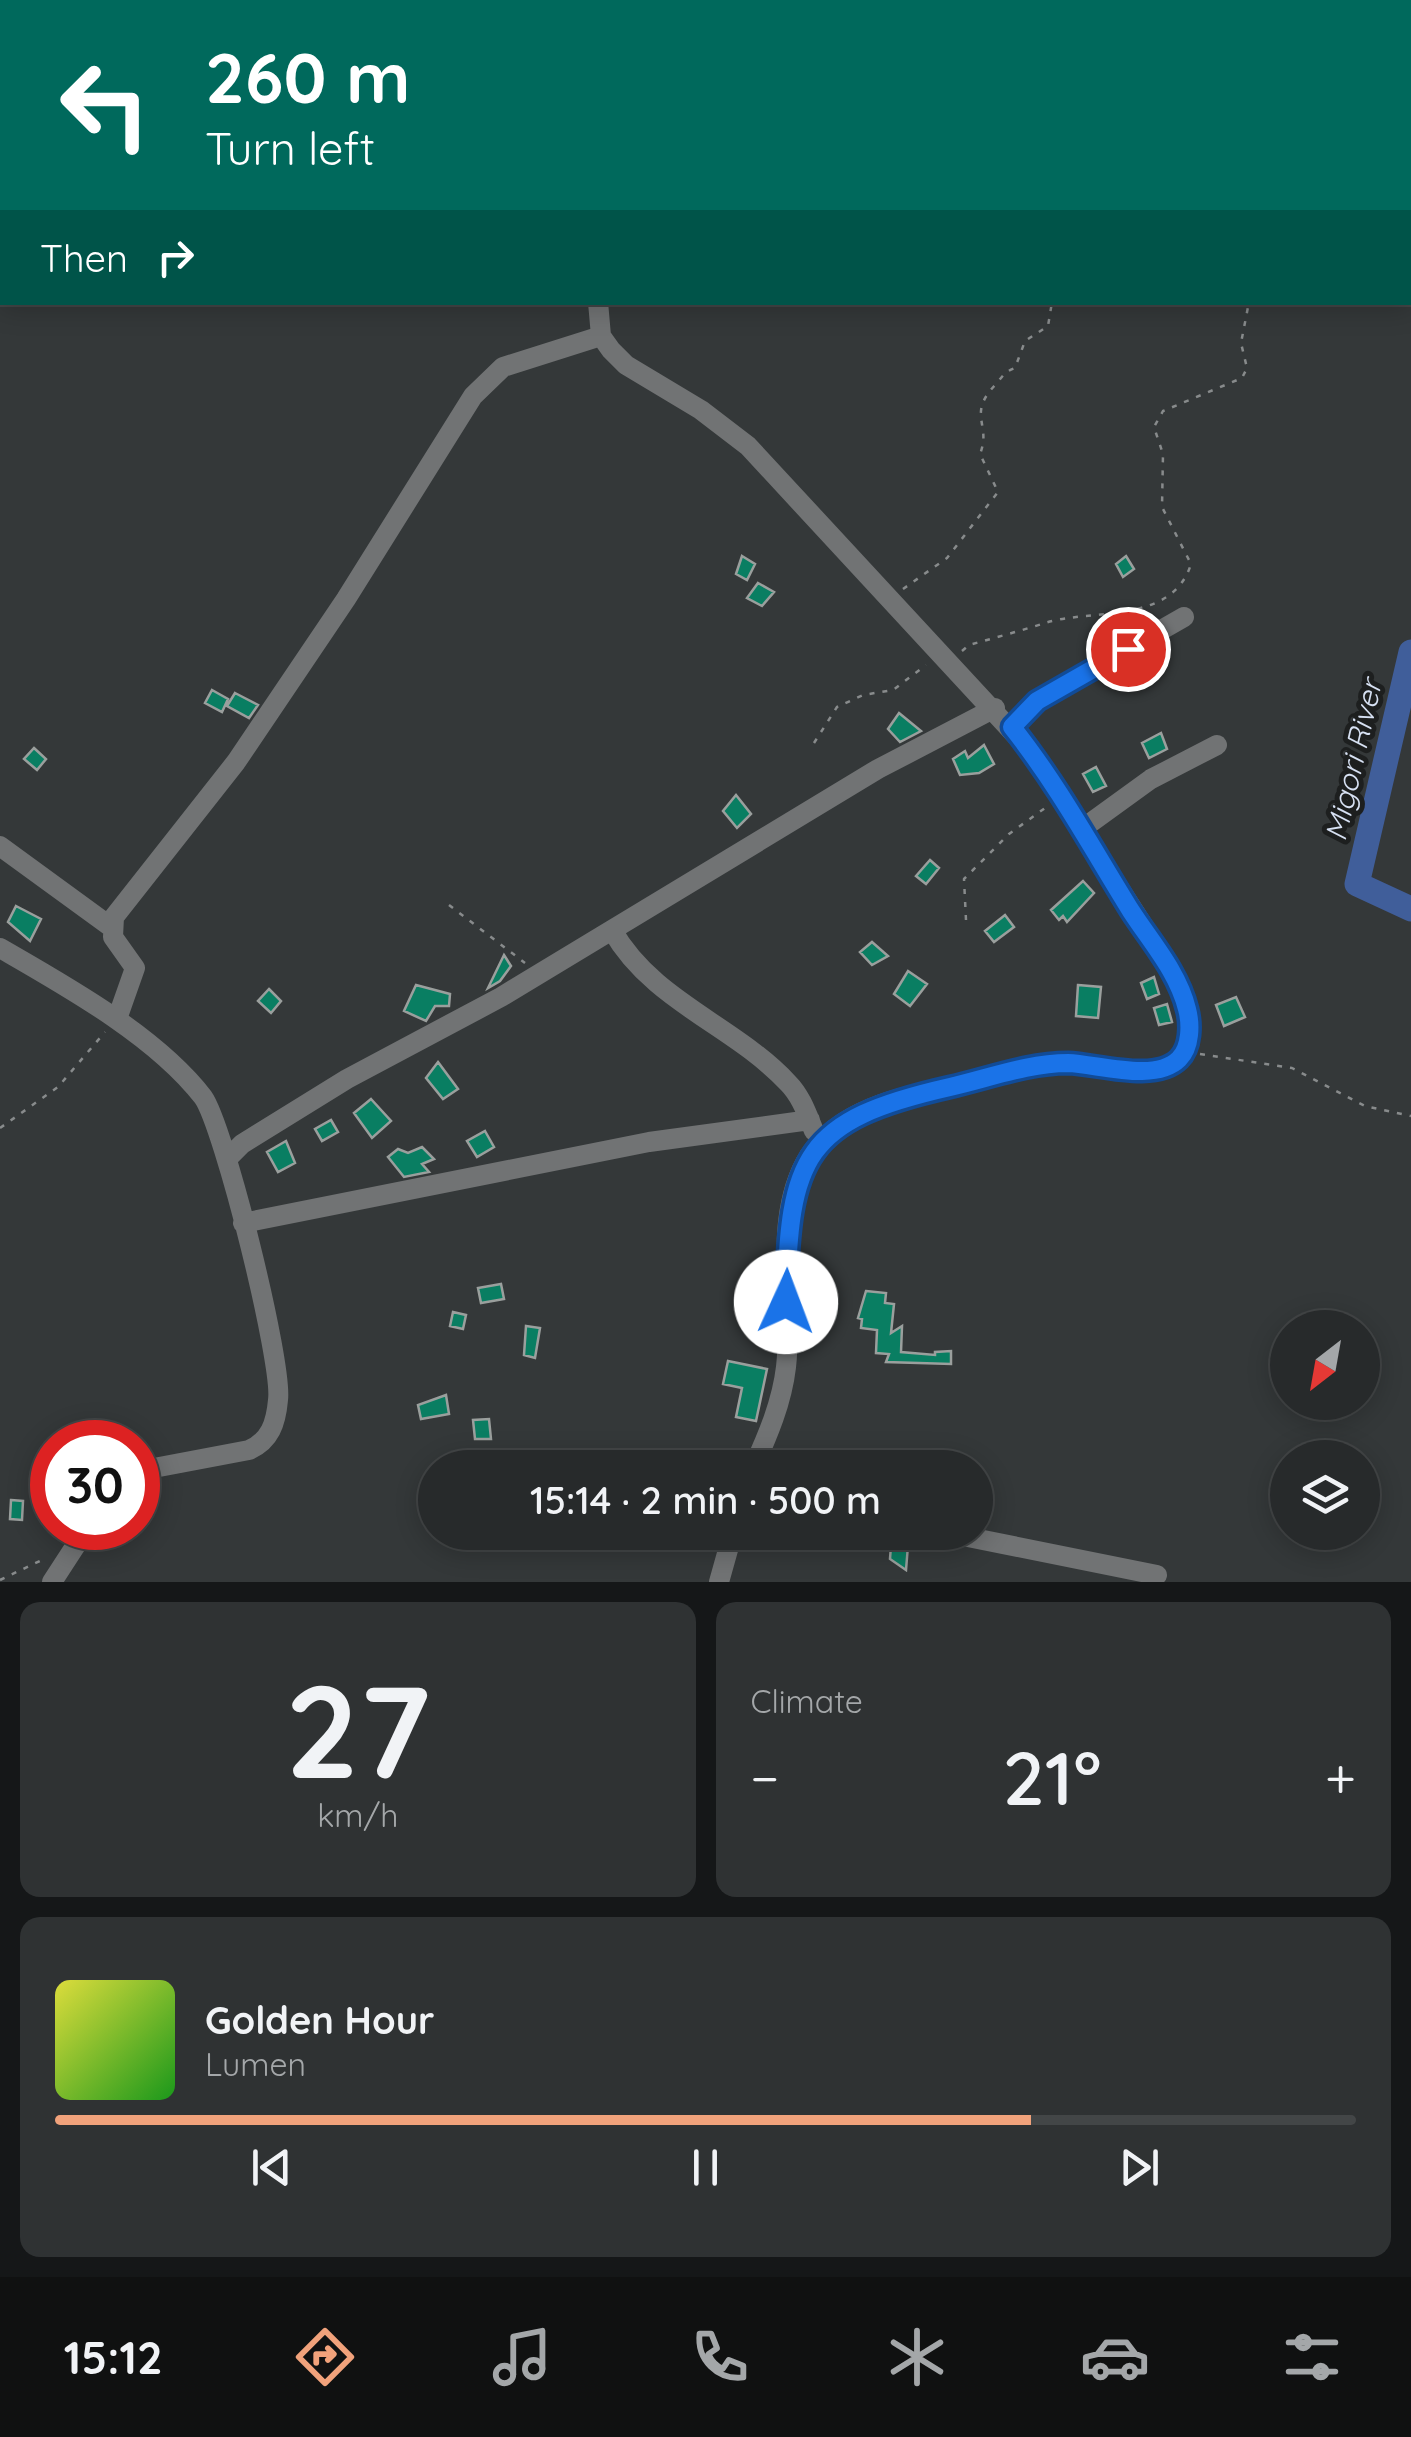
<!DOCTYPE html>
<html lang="en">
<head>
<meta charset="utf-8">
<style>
  body { margin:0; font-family:Quicksand,sans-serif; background:#2f3233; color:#f1f3f6; height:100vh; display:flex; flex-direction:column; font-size:38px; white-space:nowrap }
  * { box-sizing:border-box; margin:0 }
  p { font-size:32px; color:#a4a7a9 }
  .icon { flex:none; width:55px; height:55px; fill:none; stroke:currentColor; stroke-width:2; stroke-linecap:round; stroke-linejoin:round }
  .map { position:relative; height:1582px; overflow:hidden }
  .side { display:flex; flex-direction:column; gap:20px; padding:20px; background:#151718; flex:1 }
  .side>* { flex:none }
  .banner { position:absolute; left:0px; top:0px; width:1412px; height:305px; box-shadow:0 5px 25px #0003,0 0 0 2px #434647; background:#00695c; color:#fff; overflow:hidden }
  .needle { width:65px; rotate:211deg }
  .controls { position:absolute; left:1270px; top:1310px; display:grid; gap:20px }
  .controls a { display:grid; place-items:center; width:110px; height:110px; border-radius:50%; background:#272a2b; box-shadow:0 5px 25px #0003,0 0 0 2px #434647; font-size:50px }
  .speed { position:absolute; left:30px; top:1420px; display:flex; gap:20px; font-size:50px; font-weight:700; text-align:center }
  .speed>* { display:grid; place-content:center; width:130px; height:130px; border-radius:50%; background:#272a2b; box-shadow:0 5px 25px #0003,0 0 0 2px #434647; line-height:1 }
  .speed .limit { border:15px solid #d22; background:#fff; color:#111 }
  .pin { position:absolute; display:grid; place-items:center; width:85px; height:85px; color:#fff; margin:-42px; border:5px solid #fff; border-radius:50%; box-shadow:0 2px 10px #0007 }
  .me { position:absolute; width:110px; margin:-55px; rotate:2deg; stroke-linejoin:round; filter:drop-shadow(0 0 8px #0008) }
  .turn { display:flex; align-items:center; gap:35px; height:210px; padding:0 40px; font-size:45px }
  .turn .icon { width:130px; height:130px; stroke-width:2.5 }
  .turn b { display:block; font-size:70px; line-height:85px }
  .then { display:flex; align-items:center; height:95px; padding:0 40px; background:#0003; gap:20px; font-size:38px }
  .big { font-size:75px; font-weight:600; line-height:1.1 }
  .side .tile { flex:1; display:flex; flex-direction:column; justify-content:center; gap:15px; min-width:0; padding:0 35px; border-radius:20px; background:#2f3233 }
  .side .dial { align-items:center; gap:0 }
  .dial b { font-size:130px; line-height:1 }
  .song { display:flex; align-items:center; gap:30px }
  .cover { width:120px; height:120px; border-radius:15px; background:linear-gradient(135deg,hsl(60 70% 55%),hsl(120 70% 35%)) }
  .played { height:10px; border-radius:5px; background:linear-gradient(90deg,#f1a27b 75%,#434647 75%) }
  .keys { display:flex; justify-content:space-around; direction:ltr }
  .heat { display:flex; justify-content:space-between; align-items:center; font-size:55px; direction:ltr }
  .side .tiles { flex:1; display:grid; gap:20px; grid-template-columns:1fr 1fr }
  .tile:last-child { grid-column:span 2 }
  .trip { position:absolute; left:418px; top:1450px; width:575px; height:100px; border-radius:50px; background:#272a2b; box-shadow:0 5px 25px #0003,0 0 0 2px #434647; font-weight:600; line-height:100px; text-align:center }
  .dock { display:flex; height:160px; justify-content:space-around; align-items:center; background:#101111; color:#a4a7a9 }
  .dock .icon { width:70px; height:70px }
  .dock .active { color:#f1a27b }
  .dock b { font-size:45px; color:#f1f3f6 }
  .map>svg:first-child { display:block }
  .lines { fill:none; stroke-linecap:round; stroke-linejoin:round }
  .river { stroke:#405e9a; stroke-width:25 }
  .building { fill:#097e62; stroke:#9a9f9d; stroke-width:2.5 }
  .path { stroke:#888b8c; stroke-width:2.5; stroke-dasharray:5 8; stroke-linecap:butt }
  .minor { stroke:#717374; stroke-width:20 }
  .route-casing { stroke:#114b97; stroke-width:25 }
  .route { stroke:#1a73e8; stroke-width:18 }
  .labels { text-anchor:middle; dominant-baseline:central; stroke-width:10; stroke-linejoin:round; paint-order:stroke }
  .water-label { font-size:30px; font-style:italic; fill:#d7e1f3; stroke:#1d1f1f }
</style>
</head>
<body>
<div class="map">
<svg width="1411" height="1582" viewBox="0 0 1411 1582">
  <rect width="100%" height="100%" fill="#343839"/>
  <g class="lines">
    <!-- river -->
    <path class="river" d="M 1411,652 L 1357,884 L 1411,909"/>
  </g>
  <!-- building -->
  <path class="building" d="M 742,556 L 755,564 L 747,580 L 736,574 Z
    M 1126,556 L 1134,569 L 1123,577 L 1116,564 Z
    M 758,583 L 774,592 L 762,606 L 747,598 Z
    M 212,690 L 228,699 L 222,712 L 205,703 Z
    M 235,693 L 258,705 L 249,718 L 227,706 Z
    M 899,713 L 921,731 L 900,742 L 888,729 Z
    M 1161,733 L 1167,749 L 1149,758 L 1142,743 Z
    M 984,745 L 994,764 L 979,773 L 960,775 L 953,759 L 965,751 L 968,758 Z
    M 34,748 L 46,759 L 37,770 L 24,759 Z
    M 1096,767 L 1106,786 L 1093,792 L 1083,774 Z
    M 736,795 L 751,814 L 737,828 L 723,811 Z
    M 930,860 L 939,868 L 926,884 L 916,876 Z
    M 1083,881 L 1094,893 L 1067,922 L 1063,916 L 1059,920 L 1051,910 Z
    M 16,906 L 41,919 L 30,941 L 8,922 Z
    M 1005,915 L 1014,927 L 994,942 L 985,931 Z
    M 872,942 L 888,956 L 872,965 L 860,952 Z
    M 504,955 L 511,966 L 500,981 L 488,988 Z
    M 908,971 L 927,984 L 910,1006 L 894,994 Z
    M 1154,977 L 1159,994 L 1147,999 L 1141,983 Z
    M 416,985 L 450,994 L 449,1006 L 435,1006 L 426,1021 L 404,1011 Z
    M 1078,985 L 1101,987 L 1098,1018 L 1076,1016 Z
    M 269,989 L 281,1001 L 271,1013 L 258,1001 Z
    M 1236,997 L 1245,1017 L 1224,1026 L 1216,1005 Z
    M 1167,1004 L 1172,1022 L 1159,1025 L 1154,1008 Z
    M 438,1062 L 458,1089 L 443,1099 L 426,1078 Z
    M 371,1099 L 391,1121 L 372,1138 L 354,1113 Z
    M 331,1120 L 338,1132 L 322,1141 L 315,1129 Z
    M 485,1131 L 494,1147 L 477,1157 L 467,1141 Z
    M 286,1141 L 295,1163 L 278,1172 L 267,1152 Z
    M 422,1147 L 434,1159 L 422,1164 L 429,1172 L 404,1177 L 388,1157 L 398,1149 L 408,1153 Z
    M 501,1284 L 504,1299 L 481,1303 L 478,1288 Z
    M 866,1291 L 886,1293 L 885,1303 L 894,1304 L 891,1333 L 902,1326 L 901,1352 L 935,1355 L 935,1352 L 951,1351 L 951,1364 L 886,1362 L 889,1354 L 876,1353 L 877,1330 L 861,1328 L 862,1319 L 858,1318 Z
    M 453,1312 L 466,1315 L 463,1329 L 450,1326 Z
    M 526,1326 L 540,1328 L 535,1358 L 524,1355 Z
    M 728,1361 L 767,1369 L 756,1421 L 736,1417 L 742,1388 L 723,1384 Z
    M 446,1395 L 449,1414 L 421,1419 L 418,1405 Z
    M 489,1419 L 491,1439 L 475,1439 L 473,1420 Z
    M 895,1452 L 915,1452 L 914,1468 L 895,1468 Z
    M 150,1487 L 159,1496 L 147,1507 L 138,1498 Z
    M 11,1500 L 23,1501 L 22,1520 L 10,1519 Z
    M 892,1532 L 909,1533 L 906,1570 L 890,1559 Z"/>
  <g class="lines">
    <!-- path -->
    <path class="path" d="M 781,0 L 783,2
      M 1367,2 L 1370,0
      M 903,589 L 947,558 L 998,492 L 980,454 C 992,424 966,415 996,384 C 1003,376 1004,372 1015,368 L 1025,341 L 1048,326 L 1052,302
      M 962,651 L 969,645 C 994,638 1020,631 1045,623 C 1092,608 1172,625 1191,564 L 1162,507 L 1163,454 L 1154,427 L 1163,411 L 1242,378 L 1247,368 L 1241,343 L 1249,302
      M 814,743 L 837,707 L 863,695 L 893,690 L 926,665
      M 449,905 L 525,963
      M 966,920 L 964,879 L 1009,834 L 1045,808
      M 1200,1054 L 1292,1068 L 1365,1106 L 1411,1116
      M 0,1128 L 58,1087 L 105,1032
      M 0,1580 L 44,1559"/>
    <!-- minor -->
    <path class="minor" d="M 760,2 L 762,0
      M 598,302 L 601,336 L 611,350 L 626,365 L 701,410 L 748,446 L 1033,754 L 1168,964 L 1187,1006 L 1189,1035 L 1184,1053 C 1158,1087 1097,1061 1060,1063 C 1030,1065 1000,1075 971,1082 C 914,1095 844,1103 809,1156 C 771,1217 794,1300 786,1367 C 782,1402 768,1435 753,1468
      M 1012,727 L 1037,701 L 1184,617
      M 1082,829 L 1151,779 L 1217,745
      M 0,846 L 111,927
      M 612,930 C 653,1002 734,1025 788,1083 C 801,1096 807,1114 814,1131
      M 0,948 C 66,986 156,1036 203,1097 C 224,1126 283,1363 278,1400 C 276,1423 270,1441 249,1450 L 138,1471
      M 117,1019 L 135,968 L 113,937 L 114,917 L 236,762 L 346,599 L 473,396 L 503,367 L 601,336
      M 227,1159 L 242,1144 L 347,1079 L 501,997 L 878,769 L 995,708
      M 243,1223 L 649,1142 L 810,1120
      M 943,1532 L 1157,1575
      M 52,1582 L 87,1528
      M 719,1582 L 733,1532"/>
  </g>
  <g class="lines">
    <defs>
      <path id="route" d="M 786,1302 C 789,1156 804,1120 950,1087 C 989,1078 1029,1063 1068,1063 C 1098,1064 1155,1083 1179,1059 C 1191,1047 1191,1024 1187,1009 C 1178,972 1151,942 1131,911 C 1092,848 1058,785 1012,727 L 1037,701 L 1128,649"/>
    </defs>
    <!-- route casing -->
    <use href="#route" class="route-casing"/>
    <!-- route -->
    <use href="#route" class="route"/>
  </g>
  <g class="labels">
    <!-- water labels -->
    <g class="water-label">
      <text transform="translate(1353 760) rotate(-77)">Migori River</text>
    </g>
  </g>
</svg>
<div class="controls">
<a><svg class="needle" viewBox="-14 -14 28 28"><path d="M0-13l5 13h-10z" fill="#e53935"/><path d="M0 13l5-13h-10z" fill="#a4a7a9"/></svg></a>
<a><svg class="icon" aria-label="layers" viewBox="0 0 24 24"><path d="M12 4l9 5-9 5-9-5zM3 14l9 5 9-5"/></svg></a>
</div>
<div class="speed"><div class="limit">30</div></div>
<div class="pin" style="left:1128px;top:649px;background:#d93025"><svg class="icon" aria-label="arrive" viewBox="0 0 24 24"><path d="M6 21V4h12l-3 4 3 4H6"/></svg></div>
<svg class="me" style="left:786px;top:1302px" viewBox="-20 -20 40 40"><circle r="19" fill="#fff"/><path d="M0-13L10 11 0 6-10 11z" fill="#1a73e8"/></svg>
<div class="trip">15:14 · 2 min · 500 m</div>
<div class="banner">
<div class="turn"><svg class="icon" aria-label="left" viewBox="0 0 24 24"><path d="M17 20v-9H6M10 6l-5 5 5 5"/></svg><div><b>260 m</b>Turn left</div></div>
<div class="then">Then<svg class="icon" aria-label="right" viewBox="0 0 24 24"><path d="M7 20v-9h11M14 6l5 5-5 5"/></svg></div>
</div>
</div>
<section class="side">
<div class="tiles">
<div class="tile dial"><b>27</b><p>km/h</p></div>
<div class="tile"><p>Climate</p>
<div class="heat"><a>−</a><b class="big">21°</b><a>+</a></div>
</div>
<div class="tile">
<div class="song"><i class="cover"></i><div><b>Golden Hour</b><p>Lumen</p></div></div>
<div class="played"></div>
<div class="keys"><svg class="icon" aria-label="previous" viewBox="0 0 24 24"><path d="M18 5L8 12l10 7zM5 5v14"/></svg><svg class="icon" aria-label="pause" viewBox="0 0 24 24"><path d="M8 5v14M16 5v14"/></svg><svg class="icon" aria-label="next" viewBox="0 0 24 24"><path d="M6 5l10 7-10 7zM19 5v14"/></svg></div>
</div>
</div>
</section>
<nav class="dock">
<b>15:12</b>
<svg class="icon active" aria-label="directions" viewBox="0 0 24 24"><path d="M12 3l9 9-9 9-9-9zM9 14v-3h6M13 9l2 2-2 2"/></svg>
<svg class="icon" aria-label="music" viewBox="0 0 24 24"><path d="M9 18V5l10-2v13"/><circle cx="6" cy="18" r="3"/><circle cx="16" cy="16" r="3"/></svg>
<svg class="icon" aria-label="phone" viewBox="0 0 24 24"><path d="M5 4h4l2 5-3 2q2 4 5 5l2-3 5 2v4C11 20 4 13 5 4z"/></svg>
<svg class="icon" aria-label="climate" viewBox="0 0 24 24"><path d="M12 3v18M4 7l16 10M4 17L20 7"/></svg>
<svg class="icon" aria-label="car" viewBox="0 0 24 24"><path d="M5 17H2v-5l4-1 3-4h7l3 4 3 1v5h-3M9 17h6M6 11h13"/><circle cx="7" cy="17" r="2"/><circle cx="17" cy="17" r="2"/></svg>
<svg class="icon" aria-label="filters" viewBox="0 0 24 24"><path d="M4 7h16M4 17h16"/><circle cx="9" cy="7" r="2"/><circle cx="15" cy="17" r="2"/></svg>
</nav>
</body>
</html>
